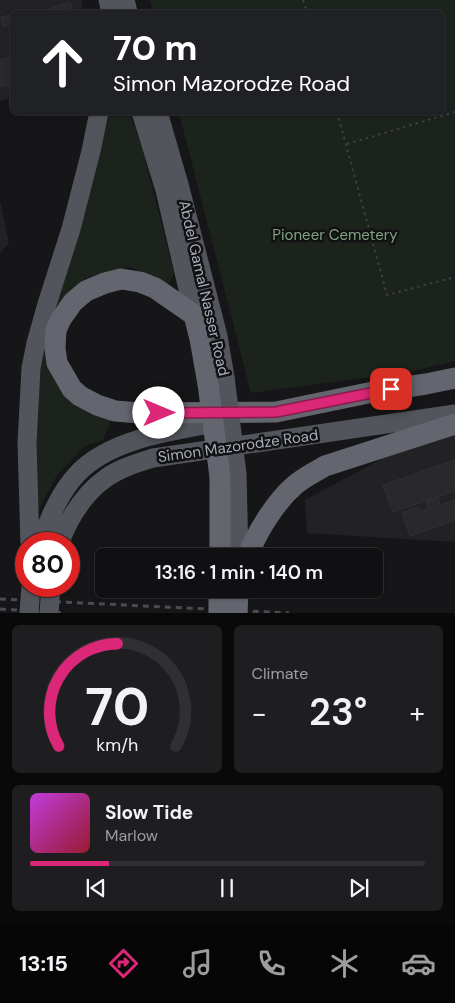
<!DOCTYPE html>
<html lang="en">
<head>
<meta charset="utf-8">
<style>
  body { margin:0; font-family:"DM Sans",sans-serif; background:#1e1e20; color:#f1f3f6; height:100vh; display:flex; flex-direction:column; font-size:19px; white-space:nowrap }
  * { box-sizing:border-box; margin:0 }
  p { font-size:16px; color:#9c9d9f }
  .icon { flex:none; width:28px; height:28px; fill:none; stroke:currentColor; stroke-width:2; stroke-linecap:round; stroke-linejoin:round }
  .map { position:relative; height:613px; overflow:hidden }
  .panel { display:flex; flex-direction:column; gap:12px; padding:12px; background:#09090a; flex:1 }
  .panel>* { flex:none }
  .banner { position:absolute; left:10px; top:10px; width:435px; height:105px; border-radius:8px; box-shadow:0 1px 4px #0004,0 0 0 1px #303032; background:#202124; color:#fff; overflow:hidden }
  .speed { position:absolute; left:15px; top:532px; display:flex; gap:10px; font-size:25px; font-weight:700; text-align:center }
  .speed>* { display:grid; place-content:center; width:65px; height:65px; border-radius:50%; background:#101012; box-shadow:0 1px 4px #0004,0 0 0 1px #303032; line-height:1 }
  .speed .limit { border:8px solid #d22; background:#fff; color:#111 }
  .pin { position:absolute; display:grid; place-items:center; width:42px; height:42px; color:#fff; margin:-21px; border-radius:10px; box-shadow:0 2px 8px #0006 }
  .me { position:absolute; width:55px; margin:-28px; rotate:90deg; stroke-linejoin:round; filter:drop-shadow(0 0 4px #0008) }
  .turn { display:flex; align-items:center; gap:18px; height:105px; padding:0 20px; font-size:22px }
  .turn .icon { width:65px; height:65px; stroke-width:2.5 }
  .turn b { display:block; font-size:35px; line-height:42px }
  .big { font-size:38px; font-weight:600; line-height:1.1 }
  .panel .card { flex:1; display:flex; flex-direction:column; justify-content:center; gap:8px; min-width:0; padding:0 18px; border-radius:8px; background:#1e1e20 }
  .panel .dial { align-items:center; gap:0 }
  .dial svg { height:130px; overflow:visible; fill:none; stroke:#303032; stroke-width:7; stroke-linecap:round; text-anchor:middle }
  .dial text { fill:#f1f3f6; stroke:none }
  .song { display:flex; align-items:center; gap:15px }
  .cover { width:60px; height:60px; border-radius:8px; background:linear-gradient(135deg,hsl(290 70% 55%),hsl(350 70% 35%)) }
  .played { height:5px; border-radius:2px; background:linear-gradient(90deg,#db2777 20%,#303032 20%) }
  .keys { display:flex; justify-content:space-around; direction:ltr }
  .heat { display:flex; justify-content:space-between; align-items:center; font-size:28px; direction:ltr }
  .panel .tiles { flex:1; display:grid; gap:12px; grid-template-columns:1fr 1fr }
  .card:last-child { grid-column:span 2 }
  .trip { position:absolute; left:95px; top:548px; width:288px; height:50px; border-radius:8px; background:#101012; box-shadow:0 1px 4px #0004,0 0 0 1px #303032; font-weight:600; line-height:50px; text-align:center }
  .menu { display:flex; height:80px; justify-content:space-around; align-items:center; background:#060607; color:#9c9d9f }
  .menu .icon { width:35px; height:35px }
  .menu .current { color:#db2777 }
  .menu b { font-size:22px; color:#f1f3f6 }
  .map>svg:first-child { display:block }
  .built { fill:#222225 }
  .green { fill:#1c231d }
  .building { fill:#29292c; stroke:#303034 }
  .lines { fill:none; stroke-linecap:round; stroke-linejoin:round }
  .path { stroke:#3d3f44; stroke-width:2; stroke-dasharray:2.5 4; stroke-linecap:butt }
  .major { stroke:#53555c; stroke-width:19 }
  .highway { stroke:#63666e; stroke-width:21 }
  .rail { stroke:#4a4c52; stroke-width:3; stroke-dasharray:6 5; stroke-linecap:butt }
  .major-bridge { stroke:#53555c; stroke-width:19 }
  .highway-bridge { stroke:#63666e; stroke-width:21 }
  .route-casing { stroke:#8e194d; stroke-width:12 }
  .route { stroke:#db2777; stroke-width:9 }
  .labels { text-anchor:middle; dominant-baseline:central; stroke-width:5; stroke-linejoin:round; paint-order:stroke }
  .park-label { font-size:15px; fill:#7fa381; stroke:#111113 }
  .street-label { font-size:15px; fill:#a8adb8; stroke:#111113 }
</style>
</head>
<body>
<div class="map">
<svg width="455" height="613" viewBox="0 0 455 613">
  <rect width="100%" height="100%" fill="#161618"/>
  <!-- built -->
  <path class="built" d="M 0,0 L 82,0 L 82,1 L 81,12 L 12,12 L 12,97 L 0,101 Z
    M 0,201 L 9,243 L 0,253 Z
    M 455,432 L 455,542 L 307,533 L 305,500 L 415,441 Z"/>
  <!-- green -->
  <path class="green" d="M 150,0 L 455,0 L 455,361 L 409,372 L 251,393 L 179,113 L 442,112 L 442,12 L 153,12 Z
    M 107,113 L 125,113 L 130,115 L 143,151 L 174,273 L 168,286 L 147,274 L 130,267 L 105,272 L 83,280 L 57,309 L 51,359 L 112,418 L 103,440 L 85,446 L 57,475 L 33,521 L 38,366 Z"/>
  <!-- building -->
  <path class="building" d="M 70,2 L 73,12 L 54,12 L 52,8 Z
    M 10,15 L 12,24 L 3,26 L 1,17 Z
    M 12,57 L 12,84 L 0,87 L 0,60 Z
    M 455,460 L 455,491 L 393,512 L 383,485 Z
    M 438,498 L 440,505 L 455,500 L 455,520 L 410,536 L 402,513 L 419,507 L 421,512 L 428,509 L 426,502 Z"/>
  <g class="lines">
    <!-- path -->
    <path class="path" d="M 303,0 L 307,12
      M 337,112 L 387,295 L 455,277
      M 347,144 L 455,112"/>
    <!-- major -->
    <path class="major" d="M 108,0 L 111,12
      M 125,0 L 128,12
      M 141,112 L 165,190 L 194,315
      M 158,112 L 180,188 L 218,336 L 225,377
      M 237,474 L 239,556
      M 30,544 L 27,443 L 31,368 L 36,343 L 47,304 L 71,229 L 91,151 L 99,112
      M 40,544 C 49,519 59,493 78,473 C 113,437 179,430 227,421
      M 59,544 C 69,518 83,494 106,478 C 120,468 137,463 153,458 L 455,414"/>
    <!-- highway -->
    <path class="highway" d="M 208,384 L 200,339 L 194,315 L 155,288 L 140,282 L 121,279 L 105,283 L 86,291 L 73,302 L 61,319 L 56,330 L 55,348 L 57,363 L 72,389 L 80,396 L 97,405 L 115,411 L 140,413 L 276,412 L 373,392 L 426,384 L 455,378
      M 220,556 L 220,477
      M 248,556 C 256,533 276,501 295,485 C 304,477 315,472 325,466 L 455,424"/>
    <!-- rail -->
    <path class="rail" d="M 0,599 L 289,613
      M 0,609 L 63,613"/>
    <!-- major-bridge -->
    <path class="major-bridge" d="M 225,377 L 237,474
      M 29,613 L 31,586
      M 49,613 L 51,586"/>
    <!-- highway-bridge -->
    <path class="highway-bridge" d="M 208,384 L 220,477
      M 219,613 L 219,589
      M 237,613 L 238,592"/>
  </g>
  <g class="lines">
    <defs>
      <path id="route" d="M 159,413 L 276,412 L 391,389"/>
    </defs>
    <!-- route casing -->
    <use href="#route" class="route-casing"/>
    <!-- route -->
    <use href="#route" class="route"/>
  </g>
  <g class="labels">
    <!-- park labels -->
    <g class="park-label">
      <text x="335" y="235">Pioneer Cemetery</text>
    </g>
    <!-- street labels -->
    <g class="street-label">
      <text transform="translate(204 288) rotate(77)">Abdel Gamal Nasser Road</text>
      <text transform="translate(238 446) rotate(-8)">Simon Mazorodze Road</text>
    </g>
  </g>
</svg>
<div class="speed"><div class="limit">80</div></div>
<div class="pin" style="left:391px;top:389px;background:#d93025"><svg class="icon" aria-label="arrive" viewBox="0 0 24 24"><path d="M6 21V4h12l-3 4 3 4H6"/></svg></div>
<svg class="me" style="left:159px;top:413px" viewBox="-20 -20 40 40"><circle r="19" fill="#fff"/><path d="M0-13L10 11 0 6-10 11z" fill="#db2777"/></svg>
<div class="trip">13:16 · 1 min · 140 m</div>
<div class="banner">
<div class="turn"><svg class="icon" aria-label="ahead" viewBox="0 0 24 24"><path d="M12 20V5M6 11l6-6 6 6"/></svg><div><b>70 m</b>Simon Mazorodze Road</div></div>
</div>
</div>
<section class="panel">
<div class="tiles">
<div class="card dial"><svg viewBox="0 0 100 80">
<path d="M14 69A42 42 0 1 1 86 69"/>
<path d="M14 69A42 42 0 0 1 50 6" stroke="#db2777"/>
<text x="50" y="56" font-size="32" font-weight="700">70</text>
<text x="50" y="72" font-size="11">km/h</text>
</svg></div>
<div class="card"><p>Climate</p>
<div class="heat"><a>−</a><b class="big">23°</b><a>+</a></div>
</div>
<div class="card">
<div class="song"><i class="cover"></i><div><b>Slow Tide</b><p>Marlow</p></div></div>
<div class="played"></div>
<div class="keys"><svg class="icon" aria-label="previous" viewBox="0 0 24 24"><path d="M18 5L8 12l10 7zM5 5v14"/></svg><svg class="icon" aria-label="pause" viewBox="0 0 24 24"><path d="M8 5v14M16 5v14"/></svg><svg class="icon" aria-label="next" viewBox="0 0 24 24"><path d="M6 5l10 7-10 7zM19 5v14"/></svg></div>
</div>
</div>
</section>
<nav class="menu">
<b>13:15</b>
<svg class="icon current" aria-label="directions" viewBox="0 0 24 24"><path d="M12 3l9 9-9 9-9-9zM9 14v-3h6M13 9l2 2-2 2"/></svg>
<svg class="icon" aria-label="music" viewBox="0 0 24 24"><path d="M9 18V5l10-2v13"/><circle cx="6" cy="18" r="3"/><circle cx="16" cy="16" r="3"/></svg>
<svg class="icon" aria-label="phone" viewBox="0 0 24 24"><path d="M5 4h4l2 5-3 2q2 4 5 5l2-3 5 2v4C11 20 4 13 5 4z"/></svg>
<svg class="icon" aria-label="climate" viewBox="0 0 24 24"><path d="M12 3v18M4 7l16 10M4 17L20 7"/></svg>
<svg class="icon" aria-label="car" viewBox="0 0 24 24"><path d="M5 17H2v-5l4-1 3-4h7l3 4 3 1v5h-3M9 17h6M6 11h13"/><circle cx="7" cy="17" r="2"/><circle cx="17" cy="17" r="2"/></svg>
</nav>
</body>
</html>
